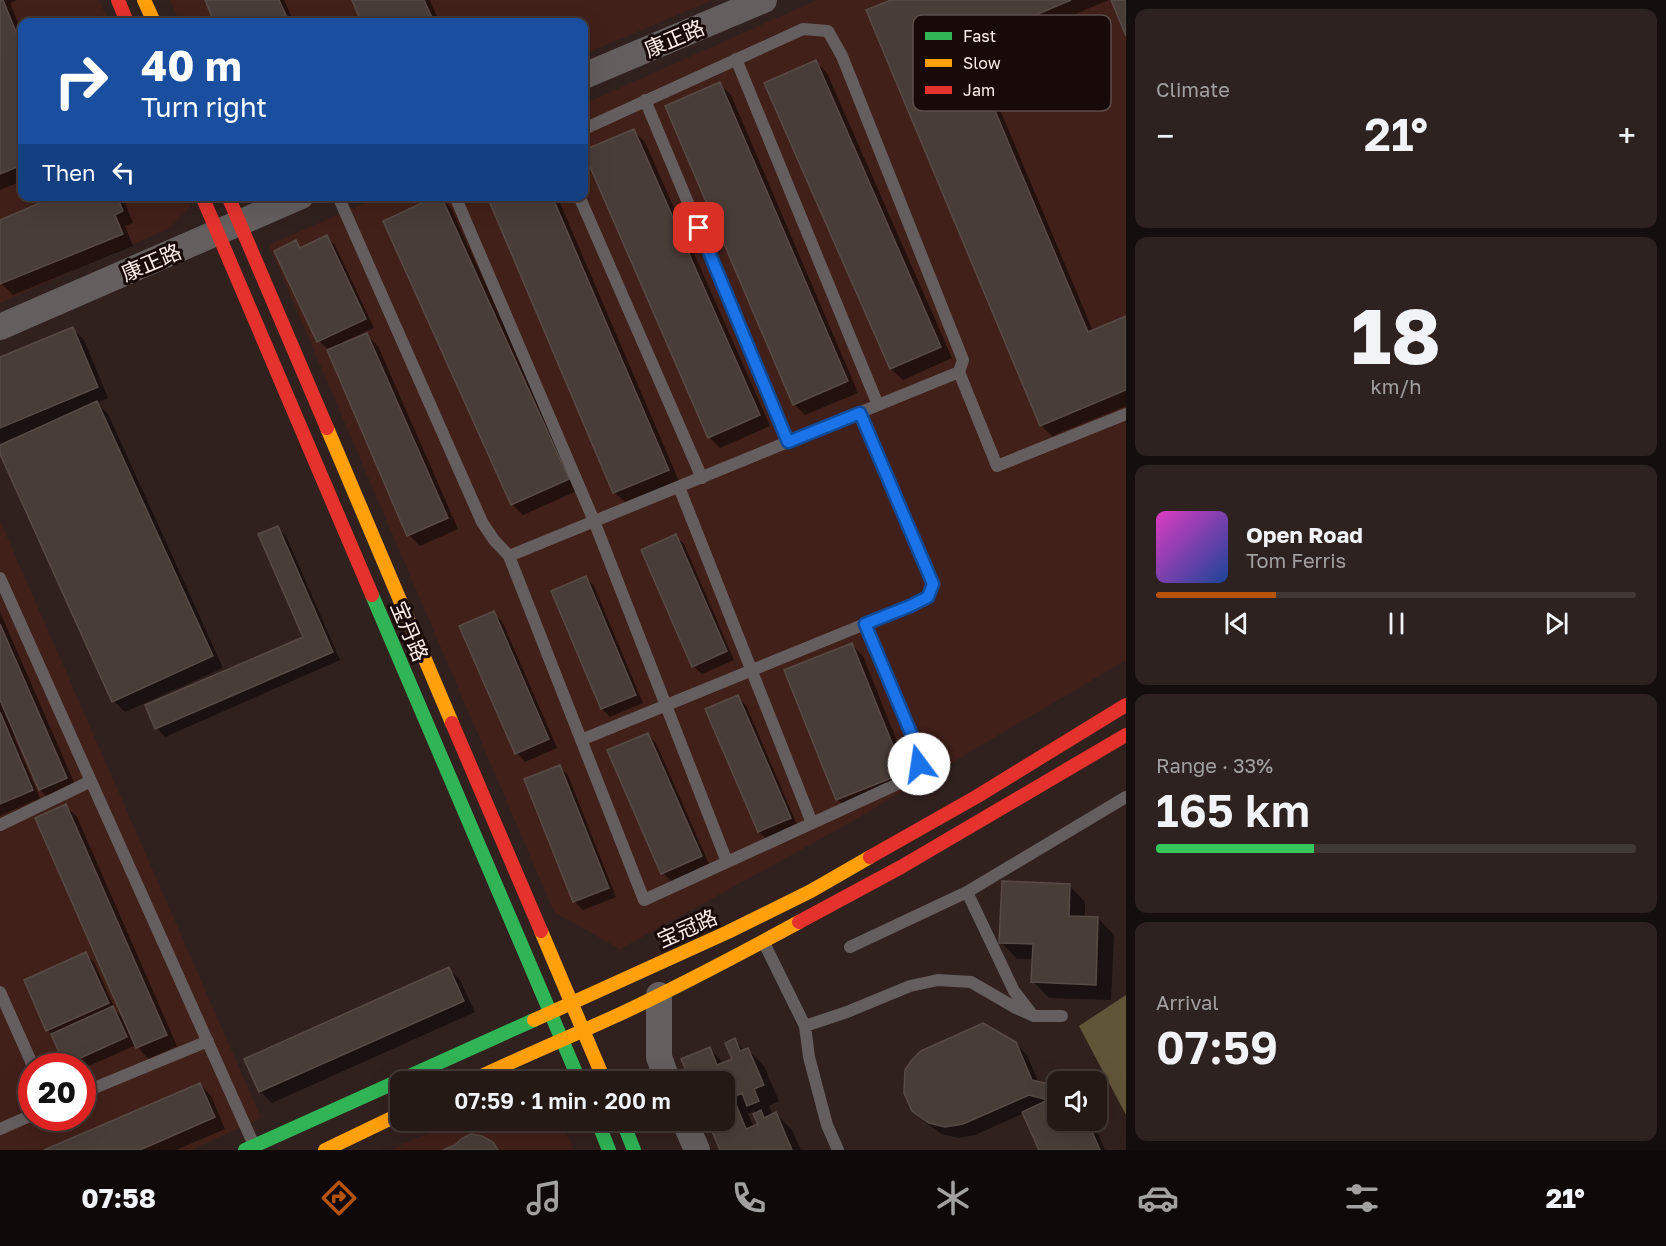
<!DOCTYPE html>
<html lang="en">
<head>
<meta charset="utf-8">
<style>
  body { margin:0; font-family:"Golos Text","Noto Sans SC",sans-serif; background:#2d221f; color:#f1f3f6; height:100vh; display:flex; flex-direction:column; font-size:22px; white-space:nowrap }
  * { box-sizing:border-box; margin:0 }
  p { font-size:20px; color:#a3a0a1 }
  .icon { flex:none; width:33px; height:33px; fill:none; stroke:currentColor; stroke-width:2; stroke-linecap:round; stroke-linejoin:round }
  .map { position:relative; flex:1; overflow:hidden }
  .sheet { display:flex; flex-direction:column; gap:9px; padding:9px; background:#140e0c; width:540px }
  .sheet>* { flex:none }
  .guide { position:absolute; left:18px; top:18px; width:570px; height:183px; border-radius:12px; box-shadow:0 6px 24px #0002,0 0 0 2px #423835; background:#1a4fa0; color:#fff; overflow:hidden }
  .tools { position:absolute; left:1047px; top:1071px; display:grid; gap:12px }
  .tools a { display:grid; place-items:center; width:60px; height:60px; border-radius:12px; background:#251916; box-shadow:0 6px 24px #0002,0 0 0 2px #423835; font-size:30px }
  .speed { position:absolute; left:18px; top:1053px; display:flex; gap:12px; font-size:30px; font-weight:700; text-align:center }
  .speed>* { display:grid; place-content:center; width:78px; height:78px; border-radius:50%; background:#251916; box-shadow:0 6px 24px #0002,0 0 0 2px #423835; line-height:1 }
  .speed .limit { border:9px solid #d22; background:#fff; color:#111 }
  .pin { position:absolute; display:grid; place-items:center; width:51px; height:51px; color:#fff; margin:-26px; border-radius:12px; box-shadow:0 3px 9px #0006 }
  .me { position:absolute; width:66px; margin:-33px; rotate:346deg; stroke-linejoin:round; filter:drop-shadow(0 0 4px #0008) }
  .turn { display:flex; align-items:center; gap:21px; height:126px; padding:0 24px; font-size:27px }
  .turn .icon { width:78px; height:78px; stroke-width:2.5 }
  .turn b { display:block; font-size:42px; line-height:51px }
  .then { display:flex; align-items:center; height:57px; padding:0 24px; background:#0003; gap:12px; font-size:22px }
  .big { font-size:45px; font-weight:600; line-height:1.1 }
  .sheet .widget { flex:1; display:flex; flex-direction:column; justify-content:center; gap:9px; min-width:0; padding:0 21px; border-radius:12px; background:#2d221f }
  .sheet .dial { align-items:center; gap:0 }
  .dial b { font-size:78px; line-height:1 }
  .song { display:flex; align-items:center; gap:18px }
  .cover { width:72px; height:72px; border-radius:9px; background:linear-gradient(135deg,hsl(310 70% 55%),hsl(220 70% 35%)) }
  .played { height:6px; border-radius:3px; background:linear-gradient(90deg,#b45309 25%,#423835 25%) }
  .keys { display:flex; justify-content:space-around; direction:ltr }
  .heat { display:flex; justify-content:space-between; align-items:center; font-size:33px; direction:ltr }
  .charge { height:9px; border-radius:4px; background:linear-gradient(90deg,#34c759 33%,#423835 0) }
  .trip { position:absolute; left:390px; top:1071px; width:345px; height:60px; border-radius:12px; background:#251916; box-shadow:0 6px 24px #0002,0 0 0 2px #423835; font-weight:600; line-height:60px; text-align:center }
  .tab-bar { display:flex; height:96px; justify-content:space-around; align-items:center; background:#0f0a09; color:#a3a0a1 }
  .tab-bar .icon { width:42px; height:42px }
  .tab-bar .current { color:#b45309 }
  .tab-bar b { font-size:27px; color:#f1f3f6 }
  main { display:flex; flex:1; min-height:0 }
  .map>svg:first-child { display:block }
  .built { fill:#412019; fill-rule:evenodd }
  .forest { fill:#615538 }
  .shadow { fill:#0007; fill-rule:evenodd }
  .building { fill:#493d38; stroke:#584b46; stroke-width:1.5 }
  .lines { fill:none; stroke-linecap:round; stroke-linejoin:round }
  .lane { stroke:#655e5f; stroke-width:12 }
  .street { stroke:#655e5f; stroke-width:26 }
  .fast { stroke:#30b455; stroke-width:14 }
  .slow { stroke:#ff9f0a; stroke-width:14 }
  .jam { stroke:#e5322d; stroke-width:14 }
  .route-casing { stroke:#114b97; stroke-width:15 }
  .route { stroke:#1a73e8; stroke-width:10 }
  .labels { text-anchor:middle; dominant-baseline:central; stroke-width:6; stroke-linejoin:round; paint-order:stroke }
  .street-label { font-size:21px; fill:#feeeea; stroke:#170a08 }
  .key { fill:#170a08; stroke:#5c4e4c; stroke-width:1.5 }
  .key-label { font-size:16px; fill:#feeeea }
</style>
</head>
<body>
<main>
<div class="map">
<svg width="1126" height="1150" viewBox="0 0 1126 1150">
  <rect width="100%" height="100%" fill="#31211e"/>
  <!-- built -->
  <path class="built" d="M 0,0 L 99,0 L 109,22 L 22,22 L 22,196 L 185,197 L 190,207 L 170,228 L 0,303 Z
    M 170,0 L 713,0 L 584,54 L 584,22 L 180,22 Z
    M 817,0 L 1126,0 L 1126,660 L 844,826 L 620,949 L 554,912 L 269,245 L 378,197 L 584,196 L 584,104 Z
    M 0,521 L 261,1118 L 191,1150 L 0,1150 ZM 32,1066 L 82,1066 L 82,1118 L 32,1118 Z
    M 457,1120 L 561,1121 L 574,1150 L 390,1150 Z"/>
  <!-- forest -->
  <path class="forest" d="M 1126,995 L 1126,1115 L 1079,1026 Z"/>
  <!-- shadow -->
  <path class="shadow" d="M 0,0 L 17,0 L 10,3 L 22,33 L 22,181 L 0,190 Z
    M 207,0 L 284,0 L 294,22 L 216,22 Z
    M 353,0 L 430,0 L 439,22 L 363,22 Z
    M 895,0 L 1109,0 L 977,55 L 1093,331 L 1126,318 L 1126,406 L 1052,436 L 1041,425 Z
    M 816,62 L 827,73 L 952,358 L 903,380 L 891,369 L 766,84 Z
    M 720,84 L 731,95 L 858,393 L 805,415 L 794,404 Z
    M 633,130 L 645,142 L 770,426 L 720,448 L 709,437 Z
    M 60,196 L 122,196 L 133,223 L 125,226 L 133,246 L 13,295 L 2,284 L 0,280 L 0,221 Z
    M 488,196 L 557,196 L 679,481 L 626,503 L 614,492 Z
    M 440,197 L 451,208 L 579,490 L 523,515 L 512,504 Z
    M 327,237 L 335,245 L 374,328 L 343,342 L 344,344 L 367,335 L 378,346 L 458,529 L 420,546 L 409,535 L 328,349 L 319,341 L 276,252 L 296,242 L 302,249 Z
    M 73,329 L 84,340 L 108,398 L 97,403 L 108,414 L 223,668 L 125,712 L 114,701 L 0,451 L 0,447 L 15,440 L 13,438 L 0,444 L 0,359 Z
    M 278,528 L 286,536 L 340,660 L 165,737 L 157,728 L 305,637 Z
    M 675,536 L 684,544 L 734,660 L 702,674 L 693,666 Z
    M 586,578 L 594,586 L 643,703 L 610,717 L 602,709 Z
    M 0,612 L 77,789 L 52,801 L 40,790 L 17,736 L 14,737 L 40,798 L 0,816 Z
    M 493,613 L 502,621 L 557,748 L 525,762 L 517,753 Z
    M 852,645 L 863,656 L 914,784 L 848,810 L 837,799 Z
    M 737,697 L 746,705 L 798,827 L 768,840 L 759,832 L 707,710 Z
    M 648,735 L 656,743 L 709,864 L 671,881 L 663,873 Z
    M 560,767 L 568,775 L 616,897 L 583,910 L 574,901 Z
    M 66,806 L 77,817 L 177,1046 L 148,1059 L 136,1045 L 82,1069 L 82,1066 L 68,1066 L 53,1036 L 48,1030 L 26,980 L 86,954 L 94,962 L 116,1011 L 125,1020 Z
    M 1069,885 L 1085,902 L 1085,918 L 1098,918 L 1114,935 L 1111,1000 L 1049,998 L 1033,981 L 1034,959 L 1017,959 L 1001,942 Z
    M 449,969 L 460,980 L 475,1012 L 272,1103 L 260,1091 Z
    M 734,1040 L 745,1051 L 748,1050 L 764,1066 L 779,1101 L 769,1106 L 773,1115 L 776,1114 L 792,1130 L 801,1150 L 721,1150 L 724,1120 L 724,1082 L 710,1049 L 724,1064 L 734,1060 ZM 754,1111 L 757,1114 L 760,1124 L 754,1127 L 748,1114 Z
    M 1015,1043 L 1027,1055 L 1039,1083 L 1058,1087 L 1058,1120 L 1092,1120 L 1105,1150 L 1041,1150 L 1024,1113 L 975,1135 L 958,1138 L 942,1134 L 925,1122 L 914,1110 Z
    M 200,1084 L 211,1096 L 225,1129 L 176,1150 L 47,1150 Z"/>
  <!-- building -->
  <path class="building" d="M 0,0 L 3,0 L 22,47 L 22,165 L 0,174 Z
    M 205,0 L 279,0 L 289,22 L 214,22 Z
    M 352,0 L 424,0 L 434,22 L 361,22 Z
    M 891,0 L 1071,0 L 967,44 L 1088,332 L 1126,316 L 1126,390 L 1040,426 L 866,10 Z
    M 1111,0 L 1126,0 L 1126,36 Z
    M 816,60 L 941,347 L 890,369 L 764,83 Z
    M 720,82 L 848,381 L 793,405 L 665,106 Z
    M 634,129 L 760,415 L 708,438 L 584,153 L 584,150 Z
    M 56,196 L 117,196 L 123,211 L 115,215 L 123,234 L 0,284 L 0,220 Z
    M 437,196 L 441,196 L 569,479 L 511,505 L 383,221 Z
    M 487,196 L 552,196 L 669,470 L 613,493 Z
    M 327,235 L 366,319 L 317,342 L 274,251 L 296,240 L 300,248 Z
    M 73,327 L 98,387 L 0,428 L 0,357 Z
    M 367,333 L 448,518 L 407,536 L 327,350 Z
    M 97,401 L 213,656 L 112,702 L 0,454 L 0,445 Z
    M 278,526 L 333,652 L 155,729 L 145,705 L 303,637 L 258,534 Z
    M 676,534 L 727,651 L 692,667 L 641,550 Z
    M 586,576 L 636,695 L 601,709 L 551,591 Z
    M 494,611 L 549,739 L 515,754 L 459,626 Z
    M 0,624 L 67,778 L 39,790 L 0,700 Z
    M 852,643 L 904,773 L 836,800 L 784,670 Z
    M 738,695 L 791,818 L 758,832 L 705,709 Z
    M 0,712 L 33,790 L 0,804 Z
    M 648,733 L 702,856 L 661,874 L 607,750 Z
    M 560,765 L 609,888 L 573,902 L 524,779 Z
    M 66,804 L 167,1035 L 136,1048 L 35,818 Z
    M 1002,881 L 1070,884 L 1069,916 L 1098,917 L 1096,985 L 1031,982 L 1033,944 L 999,943 Z
    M 86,952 L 109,1003 L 46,1031 L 24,980 Z
    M 449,967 L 464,1001 L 259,1092 L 244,1059 Z
    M 113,1006 L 127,1037 L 65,1065 L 51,1034 Z
    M 983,1023 L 1016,1042 L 1032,1080 L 1058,1086 L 1058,1120 L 1087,1120 L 1100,1150 L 1039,1150 L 1022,1112 L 1048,1100 L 1029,1095 L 963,1124 L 945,1127 L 929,1123 L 912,1111 L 904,1093 L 905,1070 L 911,1061 L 921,1051 Z
    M 735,1038 L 740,1051 L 748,1048 L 764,1085 L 754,1089 L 759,1101 L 747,1106 L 742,1093 L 733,1097 L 746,1129 L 758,1124 L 753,1114 L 761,1110 L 764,1118 L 776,1112 L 792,1150 L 720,1150 L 707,1120 L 724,1120 L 724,1082 L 691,1082 L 681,1059 L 710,1047 L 717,1065 L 732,1059 L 725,1043 Z
    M 200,1083 L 215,1117 L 140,1150 L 44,1150 Z
    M 471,1134 L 482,1136 L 493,1142 L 498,1150 L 443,1150 L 455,1145 L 461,1139 Z"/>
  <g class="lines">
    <!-- lane -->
    <path class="lane" d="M 736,59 L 878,405
      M 645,100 L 788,442
      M 584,129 L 803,29 L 828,31 L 842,56 L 963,360 L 959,372
      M 338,196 L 482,522 L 494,540 L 509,556
      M 455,196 L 594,521 L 727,862
      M 579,196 L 702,478
      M 860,413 L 933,584 L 928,597 L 910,606 L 865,624 L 916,745 L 919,764 L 902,782 L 644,900 L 509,556 L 959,372 L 997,466 L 1126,414
      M 679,487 L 812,823
      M 0,578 L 253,1143
      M 581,740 L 865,624
      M 0,825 L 91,781
      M 967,892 L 1014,991 L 1031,1013
      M 764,943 L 805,1026 L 809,1057 L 827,1125 L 838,1150
      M 850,947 L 967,892 L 1126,797
      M 0,992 L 33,1066
      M 805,1026 L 847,1012 L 910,986 L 938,980 L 971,982 L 1016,1008 L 1034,1016 L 1062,1016
      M 82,1093 L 208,1041
      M 0,1129 L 32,1115"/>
    <!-- street -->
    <path class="street" d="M 584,76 L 764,0
      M 0,327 L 301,196
      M 659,995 L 659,1057 L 668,1082
      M 684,1120 L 697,1150"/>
    <!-- fast -->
    <path class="fast" d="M 372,595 L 580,1082
      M 597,1120 L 609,1150
      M 622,1120 L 634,1150
      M 245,1150 L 534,1020"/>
    <!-- slow -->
    <path class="slow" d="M 144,0 L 154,22
      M 327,428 L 452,723
      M 541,931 L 605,1082
      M 534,1020 L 728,932 L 811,891 L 870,857
      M 469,1082 C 519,1058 570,1037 620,1014 C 680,986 740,954 799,922
      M 325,1150 L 400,1114"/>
    <!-- jam -->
    <path class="jam" d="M 118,0 L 127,22
      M 202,196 L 372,595
      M 228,196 L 327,428
      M 452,723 L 541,931
      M 870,857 L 976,797 L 1126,705
      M 799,922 L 901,867 L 1126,735"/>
  </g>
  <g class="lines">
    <defs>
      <path id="route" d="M 699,228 L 788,442 L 860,413 L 933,584 L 928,597 L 910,606 L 865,624 L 916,745 L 919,764"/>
    </defs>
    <!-- route casing -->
    <use href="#route" class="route-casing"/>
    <!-- route -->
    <use href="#route" class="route"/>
  </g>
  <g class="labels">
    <!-- street labels -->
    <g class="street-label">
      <text transform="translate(674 38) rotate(-23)">康正路</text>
      <text transform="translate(151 262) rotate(-23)">康正路</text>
      <text transform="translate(410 631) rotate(67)">宝丹路</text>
      <text transform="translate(687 928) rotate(-24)">宝冠路</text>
    </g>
  </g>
  <!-- legend -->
  <rect x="913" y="15" width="198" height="96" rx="9" class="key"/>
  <rect x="925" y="32" width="27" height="8" fill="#30b455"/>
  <rect x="925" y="59" width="27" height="8" fill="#ff9f0a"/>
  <rect x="925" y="86" width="27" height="8" fill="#e5322d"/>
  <g class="key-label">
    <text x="963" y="42">Fast</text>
    <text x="963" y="69">Slow</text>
    <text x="963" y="96">Jam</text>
  </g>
</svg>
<div class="tools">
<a><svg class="icon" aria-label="sound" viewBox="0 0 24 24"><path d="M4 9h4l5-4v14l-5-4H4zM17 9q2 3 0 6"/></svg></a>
</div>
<div class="speed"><div class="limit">20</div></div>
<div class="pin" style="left:699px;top:228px;background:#d93025"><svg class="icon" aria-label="arrive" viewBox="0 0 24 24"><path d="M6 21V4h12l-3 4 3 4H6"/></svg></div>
<svg class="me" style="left:919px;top:764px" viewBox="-20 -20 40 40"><circle r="19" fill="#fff"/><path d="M0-13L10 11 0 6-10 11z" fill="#1a73e8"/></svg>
<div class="trip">07:59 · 1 min · 200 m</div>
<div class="guide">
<div class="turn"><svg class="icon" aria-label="right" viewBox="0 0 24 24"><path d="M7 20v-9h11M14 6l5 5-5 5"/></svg><div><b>40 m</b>Turn right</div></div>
<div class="then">Then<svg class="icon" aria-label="left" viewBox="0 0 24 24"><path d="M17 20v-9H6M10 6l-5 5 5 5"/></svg></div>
</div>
</div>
<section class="sheet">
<div class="widget"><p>Climate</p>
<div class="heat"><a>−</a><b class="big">21°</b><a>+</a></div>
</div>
<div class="widget dial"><b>18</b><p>km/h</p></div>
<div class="widget">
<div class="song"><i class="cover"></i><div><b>Open Road</b><p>Tom Ferris</p></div></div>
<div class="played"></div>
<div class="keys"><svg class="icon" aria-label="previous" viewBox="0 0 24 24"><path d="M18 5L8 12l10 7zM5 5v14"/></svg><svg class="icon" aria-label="pause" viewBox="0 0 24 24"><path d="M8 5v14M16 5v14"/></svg><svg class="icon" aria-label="next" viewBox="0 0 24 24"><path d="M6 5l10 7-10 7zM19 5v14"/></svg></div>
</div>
<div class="widget"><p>Range · 33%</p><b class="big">165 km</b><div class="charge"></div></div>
<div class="widget"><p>Arrival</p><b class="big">07:59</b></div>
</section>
</main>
<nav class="tab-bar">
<b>07:58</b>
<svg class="icon current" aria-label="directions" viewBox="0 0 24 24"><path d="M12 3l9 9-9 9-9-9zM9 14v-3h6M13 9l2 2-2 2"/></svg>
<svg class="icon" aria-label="music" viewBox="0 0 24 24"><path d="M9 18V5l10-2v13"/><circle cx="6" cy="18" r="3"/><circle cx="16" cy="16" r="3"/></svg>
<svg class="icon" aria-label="phone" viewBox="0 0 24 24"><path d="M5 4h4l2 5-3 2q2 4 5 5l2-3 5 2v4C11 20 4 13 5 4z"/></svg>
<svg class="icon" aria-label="climate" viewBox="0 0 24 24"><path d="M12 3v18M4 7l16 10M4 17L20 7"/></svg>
<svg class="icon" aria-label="car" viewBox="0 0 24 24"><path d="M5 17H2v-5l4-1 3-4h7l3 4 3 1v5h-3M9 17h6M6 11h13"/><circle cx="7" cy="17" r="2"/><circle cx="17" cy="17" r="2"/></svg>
<svg class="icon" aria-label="filters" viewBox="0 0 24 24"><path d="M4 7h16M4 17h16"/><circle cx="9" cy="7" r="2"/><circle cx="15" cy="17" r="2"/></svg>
<b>21°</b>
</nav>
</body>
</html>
